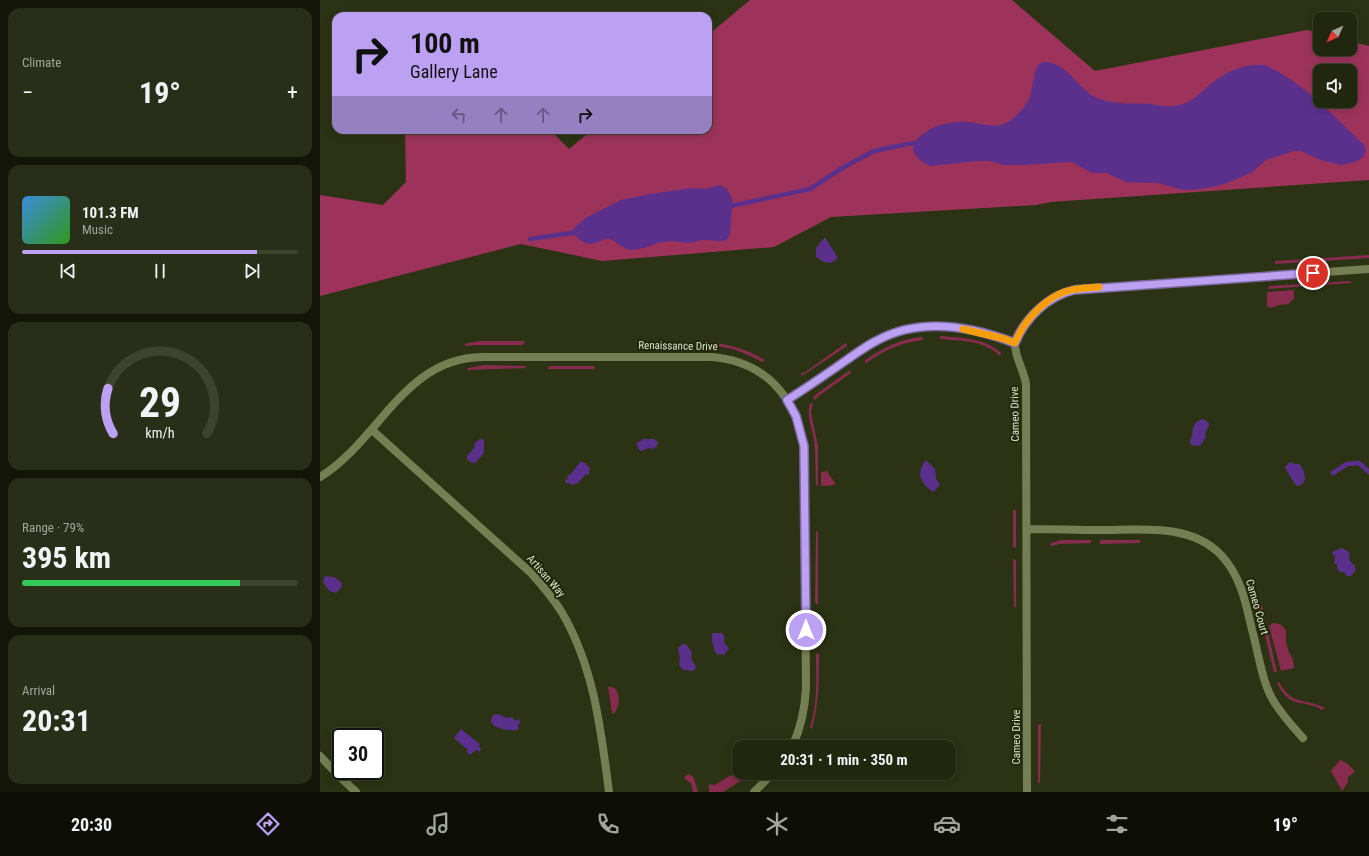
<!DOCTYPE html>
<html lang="en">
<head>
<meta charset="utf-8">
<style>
  body { margin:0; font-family:"Roboto Condensed",sans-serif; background:#292e18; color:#f1f3f6; height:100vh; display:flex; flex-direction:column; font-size:15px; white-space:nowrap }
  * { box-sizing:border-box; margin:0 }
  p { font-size:13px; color:#a2a59e }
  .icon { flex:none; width:22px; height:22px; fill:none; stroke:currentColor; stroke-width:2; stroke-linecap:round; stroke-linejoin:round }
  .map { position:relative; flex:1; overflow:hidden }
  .details { display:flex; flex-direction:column; gap:8px; padding:8px; background:#121508; width:320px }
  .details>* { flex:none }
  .banner { position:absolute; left:12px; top:12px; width:380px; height:122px; border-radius:12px; box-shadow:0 2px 10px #0003,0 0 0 1px #3e432f; background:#bca0f2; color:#111; overflow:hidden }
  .needle { width:26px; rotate:225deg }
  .tools { position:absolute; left:993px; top:12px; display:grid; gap:8px }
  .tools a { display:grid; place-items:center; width:44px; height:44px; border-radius:8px; background:#21260f; box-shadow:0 2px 10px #0003,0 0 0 1px #3e432f; font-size:20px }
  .speed { position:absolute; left:12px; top:728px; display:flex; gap:8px; font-size:20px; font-weight:700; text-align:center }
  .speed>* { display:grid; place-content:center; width:52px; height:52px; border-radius:50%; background:#21260f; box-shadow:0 2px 10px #0003,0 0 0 1px #3e432f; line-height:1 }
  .speed .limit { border:2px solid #111; border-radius:6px; background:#fff; color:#111 }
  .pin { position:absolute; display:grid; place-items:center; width:34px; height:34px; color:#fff; margin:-17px; border:2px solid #fff; border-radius:50%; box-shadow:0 1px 4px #0007 }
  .me { position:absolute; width:44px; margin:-22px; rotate:0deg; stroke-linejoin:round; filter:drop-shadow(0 0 3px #0008) }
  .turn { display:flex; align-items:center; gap:14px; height:84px; padding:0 12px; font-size:18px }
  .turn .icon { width:52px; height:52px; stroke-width:2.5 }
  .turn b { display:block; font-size:28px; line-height:34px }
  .lanes { display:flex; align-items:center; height:38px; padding:0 12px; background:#0003; justify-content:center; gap:20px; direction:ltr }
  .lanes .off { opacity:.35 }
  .big { font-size:30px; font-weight:700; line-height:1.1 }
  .details .tile { flex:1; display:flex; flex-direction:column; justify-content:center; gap:6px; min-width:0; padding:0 14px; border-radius:12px; background:#292e18 }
  .details .dial { align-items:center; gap:0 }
  .dial svg { height:104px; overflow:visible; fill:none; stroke:#3e432f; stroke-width:7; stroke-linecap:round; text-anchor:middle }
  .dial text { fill:#f1f3f6; stroke:none }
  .song { display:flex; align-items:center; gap:12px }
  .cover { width:48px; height:48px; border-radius:6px; background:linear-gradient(135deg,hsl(210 70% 55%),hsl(110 70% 35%)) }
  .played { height:4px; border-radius:2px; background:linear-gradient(90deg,#bca0f2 85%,#3e432f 85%) }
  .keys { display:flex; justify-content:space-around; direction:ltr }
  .heat { display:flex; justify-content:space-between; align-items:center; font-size:22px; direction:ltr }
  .charge { height:6px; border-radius:3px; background:linear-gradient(90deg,#34c759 79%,#3e432f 0) }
  .trip { position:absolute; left:412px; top:740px; width:224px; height:40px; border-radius:12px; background:#21260f; box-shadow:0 2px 10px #0003,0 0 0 1px #3e432f; font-weight:700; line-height:40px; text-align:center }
  .tab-bar { display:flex; height:64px; justify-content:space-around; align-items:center; background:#0d0f06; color:#a2a59e }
  .tab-bar .icon { width:28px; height:28px }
  .tab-bar .selected { color:#bca0f2 }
  .tab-bar b { font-size:18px; color:#f1f3f6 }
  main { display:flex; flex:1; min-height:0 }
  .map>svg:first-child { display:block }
  .green { fill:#872c4e }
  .forest { fill:#9d335b; fill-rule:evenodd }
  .water { fill:#5a308c }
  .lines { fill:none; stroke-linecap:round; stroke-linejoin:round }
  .stream { stroke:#5a308c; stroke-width:4.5 }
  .minor { stroke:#748053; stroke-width:8 }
  .route-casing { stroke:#7a689d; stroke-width:10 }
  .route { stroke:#bca0f2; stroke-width:7 }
  .slow { stroke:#f59e0b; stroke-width:7 }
  .labels { text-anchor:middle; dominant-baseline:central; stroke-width:4; stroke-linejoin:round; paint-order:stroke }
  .street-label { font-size:11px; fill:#dce2d0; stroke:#22290a }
</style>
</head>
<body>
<main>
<section class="details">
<div class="tile"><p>Climate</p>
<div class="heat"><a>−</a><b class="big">19°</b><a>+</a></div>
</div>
<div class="tile">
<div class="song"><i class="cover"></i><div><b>101.3 FM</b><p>Music</p></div></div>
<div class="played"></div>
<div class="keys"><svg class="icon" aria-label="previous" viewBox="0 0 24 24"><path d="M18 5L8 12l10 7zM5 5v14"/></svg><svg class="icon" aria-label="pause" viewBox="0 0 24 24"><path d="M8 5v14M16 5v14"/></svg><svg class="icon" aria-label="next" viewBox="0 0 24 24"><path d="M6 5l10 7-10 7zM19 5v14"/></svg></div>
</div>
<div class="tile dial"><svg viewBox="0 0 100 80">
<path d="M14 69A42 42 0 1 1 86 69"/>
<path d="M14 69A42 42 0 0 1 10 34" stroke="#bca0f2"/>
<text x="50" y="56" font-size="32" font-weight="700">29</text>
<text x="50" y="72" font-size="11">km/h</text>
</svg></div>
<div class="tile"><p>Range · 79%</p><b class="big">395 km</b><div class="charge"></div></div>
<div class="tile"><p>Arrival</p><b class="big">20:31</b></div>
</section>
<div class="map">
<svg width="1049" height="792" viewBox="0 0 1049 792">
  <rect width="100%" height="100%" fill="#2c3314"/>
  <!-- green -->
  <path class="green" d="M 1049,255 L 1049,258 L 955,264 L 955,261 Z
    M 1031,281 L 1031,283 L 948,289 L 949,286 Z
    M 974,290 L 974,299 L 971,301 L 969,304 L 959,305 L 951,308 L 947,306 L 947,292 Z
    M 620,336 C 642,338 665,338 681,353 L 680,356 C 664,340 641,341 620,339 Z
    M 602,337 L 603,340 C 580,343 564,350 545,364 L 545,360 C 563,348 580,339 602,337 Z
    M 159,341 L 205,341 L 203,345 L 158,345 L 146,346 L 144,344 Z
    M 385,342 C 406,343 427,349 445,360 L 442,362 C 425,352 406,345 387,346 Z
    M 526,343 L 527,346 L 482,376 L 481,373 L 484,373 Z
    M 165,365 L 205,366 L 206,368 L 150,370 L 148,371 L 148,368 Z
    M 229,366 L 274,366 L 275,369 L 228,369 Z
    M 530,370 L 531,373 L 500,395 L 495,400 L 493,398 L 495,395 Z
    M 490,403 L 493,403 L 491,413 L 498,446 L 498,486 L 496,485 C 495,470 496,455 494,440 C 492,427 486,417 490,403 Z
    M 508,471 C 508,477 515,479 515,485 L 501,486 L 501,472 Z
    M 693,510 L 696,510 L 696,547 L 693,548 Z
    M 498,531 L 498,605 L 495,602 L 496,532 Z
    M 742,540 L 771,540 L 771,543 L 740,544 L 731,546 L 730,544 L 734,542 Z
    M 780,540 L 820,540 L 820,543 L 780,544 Z
    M 693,559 L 696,560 L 696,606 L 694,608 Z
    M 942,605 L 957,672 L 954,672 L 938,607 Z
    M 953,623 L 960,624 L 966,630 L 966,642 L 969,652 L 973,659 L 974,668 L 961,671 L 949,626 Z
    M 499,653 C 499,679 499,704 492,729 L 490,727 C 498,704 496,678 496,654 Z
    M 959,682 C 972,706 985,698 1005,708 L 1002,710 C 983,698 971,711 957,683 Z
    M 288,687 L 292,687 L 296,689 C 300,698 300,705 294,714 L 292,713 Z
    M 721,724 L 720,783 L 718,783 L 718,725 Z
    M 1020,760 C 1025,761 1032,767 1035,772 L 1028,777 L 1028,782 L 1022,791 L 1011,771 Z
    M 369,774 L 374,778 L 378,792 L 373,792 L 371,783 L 365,779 L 365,776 Z
    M 411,775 L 415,777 L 423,775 L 425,778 L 403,792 L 389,792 L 389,784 L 395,785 Z"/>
  <!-- forest -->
  <path class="forest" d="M 430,0 L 692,0 L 775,71 L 987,30 L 1000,33 L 1000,49 L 1030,49 L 1030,41 L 1049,46 L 1049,180 L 731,202 L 716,205 L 511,217 L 454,247 L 282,261 L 201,244 L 0,296 L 0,195 L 63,205 L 86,182 L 85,130 L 230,130 L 249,149 L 272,130 L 388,130 L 388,35 ZM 1000,71 L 1030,71 L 1030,101 L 1000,101 Z"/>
  <!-- water -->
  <path class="water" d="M 727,62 C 745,63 758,87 773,96 C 780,100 791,102 799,103 C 809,104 820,103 830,104 C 841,106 851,108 863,104 C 875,100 882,91 892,83 C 905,72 925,63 943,65 C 949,66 956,71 962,74 C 993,93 1018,120 1044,145 L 1046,151 L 1042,158 L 1035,162 L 1021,165 L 1000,160 L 981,151 L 974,151 L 946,160 L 931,173 L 907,183 L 888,188 L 868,190 L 859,189 L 838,183 L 806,182 L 786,173 L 772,173 L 752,162 L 702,165 L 684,165 L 669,161 L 658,161 L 610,166 C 604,163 594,157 593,149 C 593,142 598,138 603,134 C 615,124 633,121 649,122 C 663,124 678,130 691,120 C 697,115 705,107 709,99 C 713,91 713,67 721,63 C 723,62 725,62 727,62 Z
    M 400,185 C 411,191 414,198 412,210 C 410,217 413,235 407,239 C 401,243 393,240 386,240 C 380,240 374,242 368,243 C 362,243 356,241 350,241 C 337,241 325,250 311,250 C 303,249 297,242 290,239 C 285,238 282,241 278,242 C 268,247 259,241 253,232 L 254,228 L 267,217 L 301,200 L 330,194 L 372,188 L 385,189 Z
    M 505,237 L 518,258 L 511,263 L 504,262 L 496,257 L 496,248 Z
    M 883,419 L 888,422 L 889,425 L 885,433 L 886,437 L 880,446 L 871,445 C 869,441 871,440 872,435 C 873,427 874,421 883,419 Z
    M 160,439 L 162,439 L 164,440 L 164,453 L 155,463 L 152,463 L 147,459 L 147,456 L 154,448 L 155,443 Z
    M 323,439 L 334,439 L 338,442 L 337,446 L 333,449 L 328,448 L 322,451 L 320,451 L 317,446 L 317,443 Z
    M 606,460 L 615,469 L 616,479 L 620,485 L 613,492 C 601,483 595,474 606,460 Z
    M 260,462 C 264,461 269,466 270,470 L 268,472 L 270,473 L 268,475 L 266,474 L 258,483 L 252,485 L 249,483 L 246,483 L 245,480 L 248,479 L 247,476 L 251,474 Z
    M 970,462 L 975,464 L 979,464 C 985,470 989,484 977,486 C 975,484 966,470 965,467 Z
    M 1022,548 L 1029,552 L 1030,561 L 1035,566 L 1036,570 L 1031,576 L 1027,576 L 1024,572 L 1021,572 L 1018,571 L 1017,565 L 1014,563 L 1015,555 L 1012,554 L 1012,552 Z
    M 5,576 L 14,577 L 21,582 L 22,585 L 21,588 L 16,593 L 9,591 L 3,582 Z
    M 393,633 L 402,633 L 404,636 L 404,643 L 409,648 L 404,655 L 397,654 C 393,649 392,641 392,635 Z
    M 363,644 L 366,644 L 372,653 L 371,658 L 376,668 L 373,671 L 363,670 L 359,665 L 360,658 L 358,648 Z
    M 178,714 L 187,718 L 192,717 L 195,721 L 199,719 L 200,723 L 198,725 L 199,729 L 197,730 C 189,731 164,728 173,715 Z
    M 141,729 L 160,744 L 159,747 L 161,749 L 159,752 L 156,750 L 150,755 L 147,752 L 148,750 L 134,738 Z"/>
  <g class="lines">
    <!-- stream -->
    <path class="stream" d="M 406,207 L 490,189 L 524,167 L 554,151 L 588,144 L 600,143
      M 210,239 L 259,232
      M 1013,473 L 1027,464 L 1039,463 L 1049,472"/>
    <!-- minor -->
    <path class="minor" d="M 467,400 C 487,387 506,374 526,361 C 536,354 546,346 556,341 C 599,317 651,325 695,343
      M 52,430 L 211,573 C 222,585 232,597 241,611 C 274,666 281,730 289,792
      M 0,477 C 59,441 84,358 162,357 L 391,357 C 444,361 475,395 484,446 L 486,687 C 485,709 481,728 472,747
      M 707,529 C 731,529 756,530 780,530 C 821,530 870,523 901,555 C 921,576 926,604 932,630 C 938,651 942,682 953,700 C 961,714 972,726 983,738
      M 0,756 L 18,775 L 36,792
      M 434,792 L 453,773
      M 707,792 L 706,384 C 704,371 695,357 695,345 C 694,332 720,307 731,299 C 738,294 746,292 754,290 L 1049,269"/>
  </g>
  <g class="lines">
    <defs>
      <path id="route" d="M 486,630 L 484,446 L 476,416 L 467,400 C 488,387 508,373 528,359 C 537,353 546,346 556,341 C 599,317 651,326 695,343 C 705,318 728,296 754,290 L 993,273"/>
    </defs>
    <!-- route casing -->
    <use href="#route" class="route-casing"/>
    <!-- route -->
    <use href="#route" class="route"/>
    <!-- slow -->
    <path class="slow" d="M 643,329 L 685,339 L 695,343 C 703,322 723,300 744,292 C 755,288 767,288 779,287"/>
  </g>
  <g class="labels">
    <!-- street labels -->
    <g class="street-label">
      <text transform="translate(358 346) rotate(1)">Renaissance Drive</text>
      <text transform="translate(695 414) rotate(-91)">Cameo Drive</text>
      <text transform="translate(226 576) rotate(49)">Artisan Way</text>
      <text transform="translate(937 607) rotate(74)">Cameo Court</text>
      <text transform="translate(696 737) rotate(-90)">Cameo Drive</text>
    </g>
  </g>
</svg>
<div class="tools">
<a><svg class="needle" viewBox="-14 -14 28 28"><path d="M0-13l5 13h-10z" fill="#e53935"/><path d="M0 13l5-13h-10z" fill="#a2a59e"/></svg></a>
<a><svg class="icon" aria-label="sound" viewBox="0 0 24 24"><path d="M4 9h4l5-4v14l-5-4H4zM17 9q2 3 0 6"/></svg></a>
</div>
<div class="speed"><div class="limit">30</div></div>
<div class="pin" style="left:993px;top:273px;background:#d93025"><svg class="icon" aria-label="arrive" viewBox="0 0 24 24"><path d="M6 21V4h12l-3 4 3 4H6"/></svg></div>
<svg class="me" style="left:486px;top:630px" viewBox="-20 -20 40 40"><circle r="17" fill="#bca0f2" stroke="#fff" stroke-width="3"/><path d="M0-11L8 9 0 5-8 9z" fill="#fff"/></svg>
<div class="trip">20:31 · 1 min · 350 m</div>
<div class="banner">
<div class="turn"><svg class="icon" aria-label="right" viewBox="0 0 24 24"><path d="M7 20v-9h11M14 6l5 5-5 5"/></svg><div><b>100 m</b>Gallery Lane</div></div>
<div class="lanes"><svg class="icon off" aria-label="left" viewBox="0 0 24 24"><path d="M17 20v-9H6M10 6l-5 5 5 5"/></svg><svg class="icon off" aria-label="ahead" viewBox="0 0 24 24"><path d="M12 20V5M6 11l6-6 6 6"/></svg><svg class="icon off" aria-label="ahead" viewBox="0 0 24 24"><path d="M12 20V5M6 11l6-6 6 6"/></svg><svg class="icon" aria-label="right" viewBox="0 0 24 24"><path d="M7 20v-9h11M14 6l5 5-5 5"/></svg></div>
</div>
</div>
</main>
<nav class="tab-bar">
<b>20:30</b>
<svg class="icon selected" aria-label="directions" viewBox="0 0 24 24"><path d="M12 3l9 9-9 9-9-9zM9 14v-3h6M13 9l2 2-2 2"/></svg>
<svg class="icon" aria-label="music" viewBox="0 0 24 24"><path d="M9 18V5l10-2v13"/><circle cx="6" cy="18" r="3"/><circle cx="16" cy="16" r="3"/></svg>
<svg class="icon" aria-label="phone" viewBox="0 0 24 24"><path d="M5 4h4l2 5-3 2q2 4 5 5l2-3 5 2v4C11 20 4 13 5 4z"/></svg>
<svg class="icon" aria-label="climate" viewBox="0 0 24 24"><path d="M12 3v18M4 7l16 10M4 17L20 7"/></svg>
<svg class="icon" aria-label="car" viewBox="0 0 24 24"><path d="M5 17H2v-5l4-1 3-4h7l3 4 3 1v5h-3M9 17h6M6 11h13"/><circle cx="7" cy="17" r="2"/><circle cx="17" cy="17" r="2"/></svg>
<svg class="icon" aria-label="filters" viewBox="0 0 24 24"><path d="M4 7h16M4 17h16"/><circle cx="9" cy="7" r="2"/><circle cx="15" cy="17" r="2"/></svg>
<b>19°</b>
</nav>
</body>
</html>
